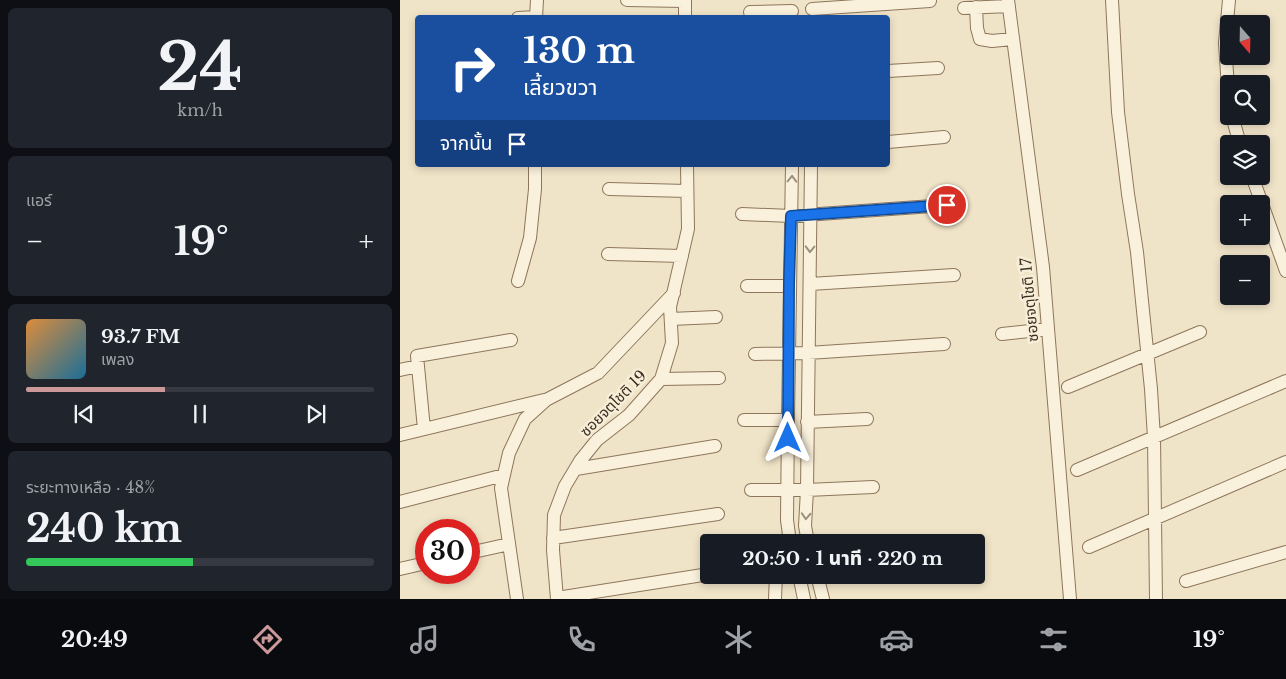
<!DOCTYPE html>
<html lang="th">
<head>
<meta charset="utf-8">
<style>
  body { margin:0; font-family:"Libre Baskerville","Noto Sans Thai",serif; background:#20242c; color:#f1f3f6; height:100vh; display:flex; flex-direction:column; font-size:19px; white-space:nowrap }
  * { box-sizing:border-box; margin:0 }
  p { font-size:16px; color:#9ea1a6 }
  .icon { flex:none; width:28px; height:28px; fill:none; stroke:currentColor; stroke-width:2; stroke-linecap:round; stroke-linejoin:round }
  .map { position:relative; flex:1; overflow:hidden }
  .details { display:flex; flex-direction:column; gap:8px; padding:8px; background:#0d0f14; width:400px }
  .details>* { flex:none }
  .banner { position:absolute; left:15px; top:15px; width:475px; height:152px; border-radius:5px; box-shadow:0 2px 8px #0003; background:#1a4fa0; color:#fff; overflow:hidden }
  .needle { width:32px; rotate:160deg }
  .fabs { position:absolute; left:820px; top:15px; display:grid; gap:10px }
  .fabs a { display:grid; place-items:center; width:50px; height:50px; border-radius:5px; background:#171b24; box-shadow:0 2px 8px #0003; font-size:25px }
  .speed { position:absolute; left:15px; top:519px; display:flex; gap:10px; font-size:25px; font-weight:700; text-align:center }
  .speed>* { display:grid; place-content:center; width:65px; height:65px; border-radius:50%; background:#171b24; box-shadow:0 2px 8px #0003; line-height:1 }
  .speed .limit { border:8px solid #d22; background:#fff; color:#111 }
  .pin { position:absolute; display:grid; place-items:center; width:42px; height:42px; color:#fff; margin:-21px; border:2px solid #fff; border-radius:50%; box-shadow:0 1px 5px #0007 }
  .me { position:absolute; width:55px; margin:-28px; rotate:0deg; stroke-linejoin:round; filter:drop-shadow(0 0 4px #0008) }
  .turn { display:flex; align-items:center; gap:18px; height:105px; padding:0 25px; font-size:22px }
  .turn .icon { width:65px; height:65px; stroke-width:2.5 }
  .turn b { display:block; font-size:35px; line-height:42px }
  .then { display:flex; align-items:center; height:48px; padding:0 25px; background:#0003; gap:10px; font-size:19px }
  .big { font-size:38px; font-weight:800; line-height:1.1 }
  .details .widget { flex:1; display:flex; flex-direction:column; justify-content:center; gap:8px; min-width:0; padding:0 18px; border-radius:8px; background:#20242c }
  .details .dial { align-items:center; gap:0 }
  .dial b { font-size:65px; line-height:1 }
  .song { display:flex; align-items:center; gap:15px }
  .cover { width:60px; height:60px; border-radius:8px; background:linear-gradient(135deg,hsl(30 70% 55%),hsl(200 70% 35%)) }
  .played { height:5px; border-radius:2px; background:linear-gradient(90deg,#cc999b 40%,#363941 40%) }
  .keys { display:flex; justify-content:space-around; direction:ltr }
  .heat { display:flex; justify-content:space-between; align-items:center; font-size:28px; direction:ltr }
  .charge { height:8px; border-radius:4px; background:linear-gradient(90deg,#34c759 48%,#363941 0) }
  .trip { position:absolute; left:300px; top:534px; width:285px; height:50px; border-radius:5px; background:#171b24; box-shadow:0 2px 8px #0003; font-weight:800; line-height:50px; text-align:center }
  .tab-bar { display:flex; height:80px; justify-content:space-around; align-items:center; background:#090b0e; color:#9ea1a6 }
  .tab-bar .icon { width:35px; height:35px }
  .tab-bar .selected { color:#cc999b }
  .tab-bar b { font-size:22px; color:#f1f3f6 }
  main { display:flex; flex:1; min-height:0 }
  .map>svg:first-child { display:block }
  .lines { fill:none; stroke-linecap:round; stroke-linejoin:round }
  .minor-casing { stroke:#8d765c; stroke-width:14 }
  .minor { stroke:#faf1dc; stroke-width:12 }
  .oneway { stroke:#9c907e }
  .route-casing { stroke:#114b97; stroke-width:12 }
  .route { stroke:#1a73e8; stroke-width:9 }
  .labels { text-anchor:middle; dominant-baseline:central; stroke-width:5; stroke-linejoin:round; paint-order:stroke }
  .street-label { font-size:15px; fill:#3d2e20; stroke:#f7eed8 }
</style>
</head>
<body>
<main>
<section class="details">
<div class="widget dial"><b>24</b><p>km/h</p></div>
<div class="widget"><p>แอร์</p>
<div class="heat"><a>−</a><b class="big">19°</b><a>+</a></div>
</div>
<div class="widget">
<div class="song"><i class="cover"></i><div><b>93.7 FM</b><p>เพลง</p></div></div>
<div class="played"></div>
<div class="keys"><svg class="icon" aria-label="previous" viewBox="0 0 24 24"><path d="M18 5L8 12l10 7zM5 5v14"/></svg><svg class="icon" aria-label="pause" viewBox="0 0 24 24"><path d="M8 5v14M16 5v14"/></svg><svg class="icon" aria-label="next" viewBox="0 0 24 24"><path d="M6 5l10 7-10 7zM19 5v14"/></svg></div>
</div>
<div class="widget"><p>ระยะทางเหลือ · 48%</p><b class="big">240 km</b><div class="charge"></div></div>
</section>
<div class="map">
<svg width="886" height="599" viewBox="0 0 886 599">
  <rect width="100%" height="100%" fill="#f0e4c8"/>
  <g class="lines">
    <defs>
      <path id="minor" d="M 227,0 L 285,1
        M 285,0 L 285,18
        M 608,0 L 643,267 L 670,599
        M 712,0 L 718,112 L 728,194 L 737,252 L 751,389 L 754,438 L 756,599
        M 829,0 L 825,43 L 829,103
        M 576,7 L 577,28 L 580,39 L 592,41 L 612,39
        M 564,8 L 609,6
        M 412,9 L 530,1
        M 350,12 L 392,11
        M 118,18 L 136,17
        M 136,18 L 137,0
        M 488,71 L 538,68
        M 832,116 L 840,144
        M 488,142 L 544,137
        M 852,176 L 886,271
        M 209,189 L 287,191
        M 342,214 L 391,216 L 547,205
        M 208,254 L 282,256
        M 118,281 L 130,238 L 135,189 L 135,165
        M 410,284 L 554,275
        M 347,286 L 389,286
        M 271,319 L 316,317
        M 602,334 L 648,329
        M 355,354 L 408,353 L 544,344
        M 0,370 L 18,366
        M 261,379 L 319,378
        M 668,387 L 800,332
        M 344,420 L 388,420
        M 407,422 L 467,419
        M 24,429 L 17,356 L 111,340
        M 0,435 L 144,400
        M 176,469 L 315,446
        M 677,470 L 886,381
        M 351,490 L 407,490 L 473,487
        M 0,502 L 104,475
        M 153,538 L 318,514
        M 390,542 L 387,520 L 388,420 L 392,165
        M 408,542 L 405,526 L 407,490 L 411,165
        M 689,547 L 886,462
        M 69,553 L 109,544
        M 0,569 L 26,563
        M 399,575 L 404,599
        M 417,575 L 423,599
        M 786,581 L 886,552
        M 157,598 L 309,574
        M 117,599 L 101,488 L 109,453 L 125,419 L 146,400 L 198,373 L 274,293
        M 157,599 L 153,550 L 154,515 L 165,486 L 180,461 L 197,440 L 229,415 L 261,379 L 272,343 L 270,307 L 288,229 L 287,165
        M 375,599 L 376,575"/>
    </defs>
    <!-- minor casing -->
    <use href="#minor" class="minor-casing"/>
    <!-- minor -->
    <use href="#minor" class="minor"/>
  </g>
  <!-- one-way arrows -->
  <defs><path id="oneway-chevron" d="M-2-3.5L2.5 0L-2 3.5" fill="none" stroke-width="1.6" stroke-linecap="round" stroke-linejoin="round" transform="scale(1.25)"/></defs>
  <g class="oneway">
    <use href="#oneway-chevron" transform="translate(392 179) rotate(-89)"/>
    <use href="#oneway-chevron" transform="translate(410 249) rotate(91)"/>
    <use href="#oneway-chevron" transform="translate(406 516) rotate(93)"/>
  </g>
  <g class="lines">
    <defs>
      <path id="route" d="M 388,438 L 389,283 L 391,216 L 547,205"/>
    </defs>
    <!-- route casing -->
    <use href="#route" class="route-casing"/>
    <!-- route -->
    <use href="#route" class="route"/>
  </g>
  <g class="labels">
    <!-- street labels -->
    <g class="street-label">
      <text transform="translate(629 300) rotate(-95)">ซอยจตุโชติ 17</text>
      <text transform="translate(213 403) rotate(-45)">ซอยจตุโชติ 19</text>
    </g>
  </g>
</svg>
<div class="fabs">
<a><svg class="needle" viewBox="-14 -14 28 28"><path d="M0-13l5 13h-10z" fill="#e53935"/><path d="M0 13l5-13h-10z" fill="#9ea1a6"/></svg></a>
<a><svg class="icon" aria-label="search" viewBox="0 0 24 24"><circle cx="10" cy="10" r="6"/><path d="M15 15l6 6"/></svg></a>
<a><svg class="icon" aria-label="layers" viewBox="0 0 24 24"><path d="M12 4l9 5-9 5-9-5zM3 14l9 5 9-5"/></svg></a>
<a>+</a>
<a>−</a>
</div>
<div class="speed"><div class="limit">30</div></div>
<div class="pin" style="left:547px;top:205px;background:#d93025"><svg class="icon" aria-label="arrive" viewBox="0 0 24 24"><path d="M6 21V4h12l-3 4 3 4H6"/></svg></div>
<svg class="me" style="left:388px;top:438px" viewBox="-20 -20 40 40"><path d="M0-17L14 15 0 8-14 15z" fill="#1a73e8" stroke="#fff" stroke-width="4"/></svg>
<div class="trip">20:50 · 1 นาที · 220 m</div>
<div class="banner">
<div class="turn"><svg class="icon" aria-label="right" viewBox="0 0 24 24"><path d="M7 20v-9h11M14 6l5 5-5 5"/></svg><div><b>130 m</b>เลี้ยวขวา</div></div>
<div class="then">จากนั้น<svg class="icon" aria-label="arrive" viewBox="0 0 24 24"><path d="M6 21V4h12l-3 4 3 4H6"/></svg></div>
</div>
</div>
</main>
<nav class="tab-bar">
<b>20:49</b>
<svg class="icon selected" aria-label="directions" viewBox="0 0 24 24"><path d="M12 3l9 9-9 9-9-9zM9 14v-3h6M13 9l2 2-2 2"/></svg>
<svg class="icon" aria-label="music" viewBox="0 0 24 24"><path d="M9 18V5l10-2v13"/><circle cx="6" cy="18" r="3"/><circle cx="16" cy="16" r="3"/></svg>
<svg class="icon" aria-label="phone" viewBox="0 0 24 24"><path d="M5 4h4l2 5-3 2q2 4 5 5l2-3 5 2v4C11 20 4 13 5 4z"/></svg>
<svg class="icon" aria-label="climate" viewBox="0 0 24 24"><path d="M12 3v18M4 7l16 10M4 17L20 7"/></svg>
<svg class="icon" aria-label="car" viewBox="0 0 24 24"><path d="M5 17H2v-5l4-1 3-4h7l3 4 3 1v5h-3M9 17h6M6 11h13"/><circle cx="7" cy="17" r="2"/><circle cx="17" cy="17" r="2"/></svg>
<svg class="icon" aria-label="filters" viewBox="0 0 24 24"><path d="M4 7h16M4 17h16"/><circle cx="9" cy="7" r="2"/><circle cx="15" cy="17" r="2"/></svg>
<b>19°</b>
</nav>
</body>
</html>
